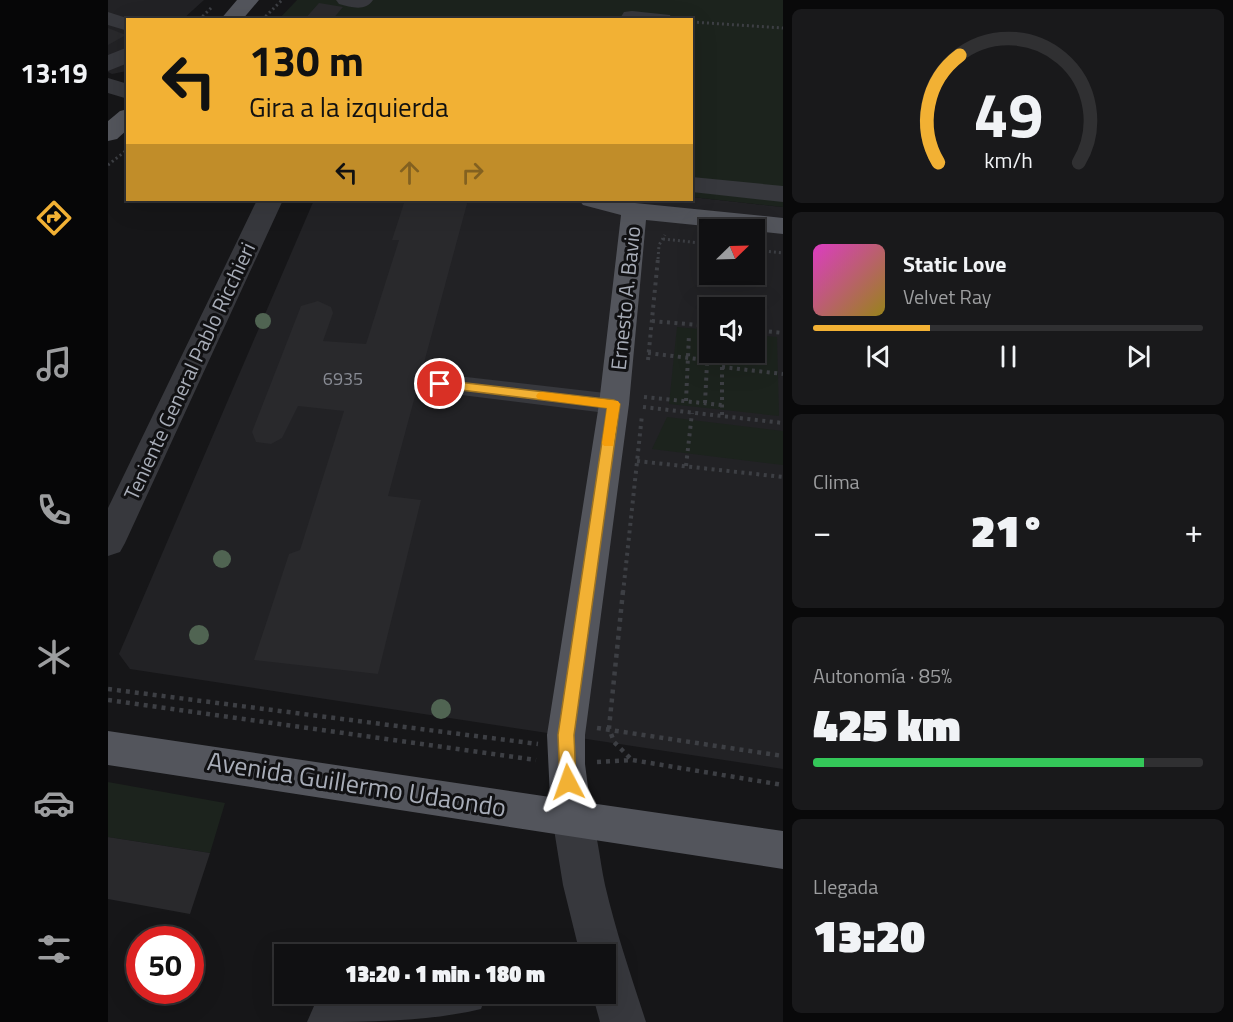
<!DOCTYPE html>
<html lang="es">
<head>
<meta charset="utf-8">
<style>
  body { margin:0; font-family:"Titillium Web",sans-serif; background:#19191b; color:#f1f3f6; height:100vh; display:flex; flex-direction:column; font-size:22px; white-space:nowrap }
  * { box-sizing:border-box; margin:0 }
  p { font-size:20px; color:#9c9d9f }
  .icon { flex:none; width:33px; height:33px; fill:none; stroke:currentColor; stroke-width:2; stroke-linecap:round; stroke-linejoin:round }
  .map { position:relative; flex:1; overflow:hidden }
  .drawer { display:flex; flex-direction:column; gap:9px; padding:9px; background:#09090a; width:450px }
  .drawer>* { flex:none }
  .hud { position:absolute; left:18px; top:18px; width:567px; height:183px; border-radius:0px; box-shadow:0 6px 24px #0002,0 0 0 2px #303032; background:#f2b134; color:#111; overflow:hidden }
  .needle { width:39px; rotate:67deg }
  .fabs { position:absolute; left:591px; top:219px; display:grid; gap:12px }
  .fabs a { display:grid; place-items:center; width:66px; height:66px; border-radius:0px; background:#101012; box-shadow:0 6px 24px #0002,0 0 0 2px #303032; font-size:30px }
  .speed { position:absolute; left:18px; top:926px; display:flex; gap:12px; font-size:30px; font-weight:700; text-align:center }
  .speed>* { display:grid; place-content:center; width:78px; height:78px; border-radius:50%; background:#101012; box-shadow:0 6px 24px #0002,0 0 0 2px #303032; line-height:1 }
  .speed .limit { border:9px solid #d22; background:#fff; color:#111 }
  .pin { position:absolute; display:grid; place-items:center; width:51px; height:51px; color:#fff; margin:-26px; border:3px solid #fff; border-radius:50%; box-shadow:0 2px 6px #0007 }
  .me { position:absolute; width:66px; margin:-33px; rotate:356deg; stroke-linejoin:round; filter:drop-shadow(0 0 4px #0008) }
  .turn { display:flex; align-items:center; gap:21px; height:126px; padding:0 24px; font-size:27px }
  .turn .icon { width:78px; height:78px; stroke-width:2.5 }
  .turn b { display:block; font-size:42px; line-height:51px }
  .lanes { display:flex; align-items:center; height:57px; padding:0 24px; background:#0003; justify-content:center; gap:30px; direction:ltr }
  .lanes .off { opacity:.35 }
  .big { font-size:45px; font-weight:800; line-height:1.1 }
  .drawer .widget { flex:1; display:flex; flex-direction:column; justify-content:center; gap:9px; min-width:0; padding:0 21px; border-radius:9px; background:#19191b }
  .drawer .dial { align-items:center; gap:0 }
  .dial svg { height:156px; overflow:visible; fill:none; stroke:#303032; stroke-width:7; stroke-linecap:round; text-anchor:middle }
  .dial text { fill:#f1f3f6; stroke:none }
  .song { display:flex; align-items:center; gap:18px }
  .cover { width:72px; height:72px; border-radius:9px; background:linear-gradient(135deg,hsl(310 70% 55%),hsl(50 70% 35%)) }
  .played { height:6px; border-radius:3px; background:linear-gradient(90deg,#f2b134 30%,#303032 30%) }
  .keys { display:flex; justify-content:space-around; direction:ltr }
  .heat { display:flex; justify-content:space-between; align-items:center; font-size:33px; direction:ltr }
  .charge { height:9px; border-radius:4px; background:linear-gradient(90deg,#34c759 85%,#303032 0) }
  .trip { position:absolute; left:166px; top:944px; width:342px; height:60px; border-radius:0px; background:#101012; box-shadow:0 6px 24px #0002,0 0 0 2px #303032; font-weight:800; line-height:60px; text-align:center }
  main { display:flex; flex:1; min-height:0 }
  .tabs { display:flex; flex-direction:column; width:108px; justify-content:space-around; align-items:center; background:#060607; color:#9c9d9f }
  .tabs .icon { width:42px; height:42px }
  .tabs .current { color:#f2b134 }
  .tabs b { font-size:27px; color:#f1f3f6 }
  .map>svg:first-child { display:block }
  .built { fill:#222225; fill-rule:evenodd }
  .green { fill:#1c231d }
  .building { fill:#29292c }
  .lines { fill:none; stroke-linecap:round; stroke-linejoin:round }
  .path-far2 { stroke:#3d3f44; stroke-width:3; stroke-dasharray:2 3; stroke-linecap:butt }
  .path-far1 { stroke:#3d3f44; stroke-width:4; stroke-dasharray:3 4.5; stroke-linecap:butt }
  .path { stroke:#3d3f44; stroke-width:4.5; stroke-dasharray:4 5; stroke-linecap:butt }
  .minor { fill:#37383d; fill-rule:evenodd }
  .major { fill:#53555c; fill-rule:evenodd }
  .tree { fill:#506452 }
  .route { fill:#f2b134; stroke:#9d7322; stroke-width:1.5 }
  .slow { fill:#f59e0b }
  .labels { text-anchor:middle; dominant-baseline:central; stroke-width:6; stroke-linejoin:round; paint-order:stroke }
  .number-label { font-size:18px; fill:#888b94 }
  .street-label { font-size:21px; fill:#a8adb8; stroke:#111113 }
  .near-street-label { font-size:26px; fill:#a8adb8; stroke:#111113 }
</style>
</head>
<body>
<main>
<nav class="tabs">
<b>13:19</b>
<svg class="icon current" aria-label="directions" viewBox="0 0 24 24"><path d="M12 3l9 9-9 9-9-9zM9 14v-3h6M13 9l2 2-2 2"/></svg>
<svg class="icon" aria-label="music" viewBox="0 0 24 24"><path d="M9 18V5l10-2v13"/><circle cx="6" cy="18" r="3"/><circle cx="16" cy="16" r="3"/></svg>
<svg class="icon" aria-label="phone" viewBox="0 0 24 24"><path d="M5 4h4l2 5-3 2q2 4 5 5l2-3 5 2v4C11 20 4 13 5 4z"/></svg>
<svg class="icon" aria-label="climate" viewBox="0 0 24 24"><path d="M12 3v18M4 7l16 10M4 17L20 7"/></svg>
<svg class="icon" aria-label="car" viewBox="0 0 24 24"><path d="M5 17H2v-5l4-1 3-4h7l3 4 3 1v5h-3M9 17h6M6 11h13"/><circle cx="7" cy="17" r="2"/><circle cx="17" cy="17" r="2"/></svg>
<svg class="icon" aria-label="filters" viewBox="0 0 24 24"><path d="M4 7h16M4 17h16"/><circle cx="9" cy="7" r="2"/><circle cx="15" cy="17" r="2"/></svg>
</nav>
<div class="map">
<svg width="675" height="1022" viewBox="0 0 675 1022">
  <rect width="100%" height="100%" fill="#161618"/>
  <!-- built -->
  <path class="built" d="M 0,0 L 96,0 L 75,19 L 20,20 L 19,71 L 4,74 L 0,72 Z
    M 584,197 L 675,207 L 675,769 L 22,669 L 11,654 L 206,200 L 584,200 ZM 602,230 L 646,230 L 646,274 L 602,274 ZM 602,308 L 646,308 L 646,352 L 602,352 Z"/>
  <!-- green -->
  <path class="green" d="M 189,0 L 675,0 L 675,207 L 584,197 L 584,20 L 170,20 Z
    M 569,327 L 601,330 L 602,352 L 646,352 L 647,335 L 669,337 L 671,416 L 561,404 Z
    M 559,417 L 675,431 L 675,465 L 544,449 Z
    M 0,782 L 117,803 L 102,853 L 0,837 Z"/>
  <!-- building -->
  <path class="building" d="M 211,3 L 235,7 L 224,20 L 196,20 Z
    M 0,28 L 18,35 L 0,45 Z
    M 297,200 L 360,200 L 280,496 L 313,500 L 270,674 L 146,660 L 181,554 L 192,550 L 236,411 L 190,406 L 174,438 L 163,444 L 148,442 L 144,432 L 193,306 L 210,301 L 223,307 L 225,313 L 215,341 L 258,344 L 291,240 L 284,240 Z
    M 0,837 L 102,853 L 82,914 L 0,899 Z"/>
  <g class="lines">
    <!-- path-far2 -->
    <path class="path-far2" d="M 91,20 L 104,7
      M 154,20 L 174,0
      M 584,22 L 675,28
      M 0,165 L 20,149
      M 555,239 L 602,244
      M 646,250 L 675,253
      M 550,259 L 551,245 L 557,235"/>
    <!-- path-far1 -->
    <path class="path-far1" d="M 544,321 L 602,326
      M 646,330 L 675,333
      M 614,352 L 614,416
      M 540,353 L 614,362
      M 540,360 L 550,258
      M 614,367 L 675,374
      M 536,397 L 614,405
      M 578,401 L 581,334
      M 597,403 L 600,343
      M 535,407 L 675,423
      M 529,461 L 675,477
      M 578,466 L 584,413
      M 515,593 L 534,415"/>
    <!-- path -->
    <path class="path" d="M 515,591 L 501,728 L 506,742 L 524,760
      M 0,689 L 430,744
      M 0,700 L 428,760
      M 489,728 L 675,756
      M 489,762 L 524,760 L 675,785"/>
    <!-- minor -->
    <path class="minor" d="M 228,0 L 265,0 C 257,12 243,7 231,4 Z
      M 524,11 L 562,15 L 564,20 L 511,20 L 516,12 Z
      M 0,12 L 25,20 L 20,20 L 20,31 L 0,25 Z
      M 20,47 L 20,63 L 0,71 L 0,55 Z
      M 0,78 L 20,84 L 20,99 L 0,93 Z
      M 584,177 L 675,186 L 675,202 L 584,192 Z
      M 149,200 L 175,200 L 17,543 L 12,552 L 0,556 L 0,508 Z
      M 332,374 L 506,394 L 517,397 L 521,404 L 517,411 L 506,414 L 321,391 L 317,384 L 321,377 Z
      M 464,799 L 478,804 C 490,829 491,858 497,885 C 508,932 523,976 538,1022 L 492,1022 L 484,993 L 498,993 L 498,954 L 472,954 L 455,885 L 444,817 L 450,804 Z
      M 253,993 L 379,993 L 373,1009 C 319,1022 256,1022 199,1022 L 206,1006 L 222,999 Z"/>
    <!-- major -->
    <path class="major" d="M 129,0 L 151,0 L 134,20 L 112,20 Z
      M 20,109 L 20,129 L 9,139 L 0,141 L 0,121 L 12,111 Z
      M 471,200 L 512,200 L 527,203 L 675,218 L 675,234 L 538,220 L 521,404 L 477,735 L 477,764 L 482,803 L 675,831 L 675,869 L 0,765 L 0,731 L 442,797 L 439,735 L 491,404 L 513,215 L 475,205 Z"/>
  </g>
  <!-- trees -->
  <g class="tree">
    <circle cx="155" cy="321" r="8"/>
    <circle cx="114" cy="559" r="9"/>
    <circle cx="91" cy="635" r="10"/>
    <circle cx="333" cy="709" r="10"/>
  </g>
  <!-- route -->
  <path class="route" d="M 332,380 L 506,400 L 512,404 L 466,735 L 468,782 L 466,787 L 460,789 L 454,787 L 452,782 L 450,735 L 499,408 L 328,387 L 326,384 Z"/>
  <!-- slow -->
  <path class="slow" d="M 434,392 L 510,401 L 512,404 L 505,446 L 496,446 L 494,443 L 499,408 L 430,399 L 428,396 L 430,393 Z"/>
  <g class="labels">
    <!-- number labels -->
    <g class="number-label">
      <text x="235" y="378">6935</text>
    </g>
    <!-- street labels -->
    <g class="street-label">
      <text transform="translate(517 298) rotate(-84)">Ernesto A. Bavio</text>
      <text transform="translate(81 371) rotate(-65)">Teniente General Pablo Ricchieri</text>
    </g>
    <!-- near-street labels -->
    <g class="near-street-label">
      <text transform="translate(249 784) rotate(9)">Avenida Guillermo Udaondo</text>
    </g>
  </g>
</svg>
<div class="fabs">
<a><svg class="needle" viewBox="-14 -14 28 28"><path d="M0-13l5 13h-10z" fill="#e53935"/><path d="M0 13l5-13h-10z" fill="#9c9d9f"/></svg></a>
<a><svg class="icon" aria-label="sound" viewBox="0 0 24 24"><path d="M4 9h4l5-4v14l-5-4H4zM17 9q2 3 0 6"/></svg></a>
</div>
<div class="speed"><div class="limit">50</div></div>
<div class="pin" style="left:332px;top:384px;background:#d93025"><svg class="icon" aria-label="arrive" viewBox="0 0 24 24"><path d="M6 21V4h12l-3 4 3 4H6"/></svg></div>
<svg class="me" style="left:460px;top:782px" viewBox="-20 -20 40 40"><path d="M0-17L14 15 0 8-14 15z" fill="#f2b134" stroke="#fff" stroke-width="4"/></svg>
<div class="trip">13:20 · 1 min · 180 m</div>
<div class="hud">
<div class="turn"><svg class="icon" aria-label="left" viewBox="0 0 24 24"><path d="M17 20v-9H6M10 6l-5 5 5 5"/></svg><div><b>130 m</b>Gira a la izquierda</div></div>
<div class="lanes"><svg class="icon" aria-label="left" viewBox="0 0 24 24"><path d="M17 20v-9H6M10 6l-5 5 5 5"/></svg><svg class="icon off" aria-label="ahead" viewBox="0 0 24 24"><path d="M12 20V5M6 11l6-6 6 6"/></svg><svg class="icon off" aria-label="right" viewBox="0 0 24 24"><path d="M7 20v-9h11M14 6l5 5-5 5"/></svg></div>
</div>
</div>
<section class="drawer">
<div class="widget dial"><svg viewBox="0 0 100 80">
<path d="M14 69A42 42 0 1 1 86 69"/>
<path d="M14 69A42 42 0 0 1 25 14" stroke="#f2b134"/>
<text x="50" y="56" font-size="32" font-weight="700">49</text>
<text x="50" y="72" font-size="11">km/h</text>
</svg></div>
<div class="widget">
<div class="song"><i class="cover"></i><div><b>Static Love</b><p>Velvet Ray</p></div></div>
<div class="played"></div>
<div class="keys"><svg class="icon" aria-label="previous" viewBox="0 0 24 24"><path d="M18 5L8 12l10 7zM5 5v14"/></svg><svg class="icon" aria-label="pause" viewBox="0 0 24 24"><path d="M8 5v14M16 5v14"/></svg><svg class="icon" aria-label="next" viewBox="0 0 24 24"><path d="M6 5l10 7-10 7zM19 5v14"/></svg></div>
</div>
<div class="widget"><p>Clima</p>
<div class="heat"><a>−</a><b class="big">21°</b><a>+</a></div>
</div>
<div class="widget"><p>Autonomía · 85%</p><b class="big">425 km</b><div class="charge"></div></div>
<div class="widget"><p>Llegada</p><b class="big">13:20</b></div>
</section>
</main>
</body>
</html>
